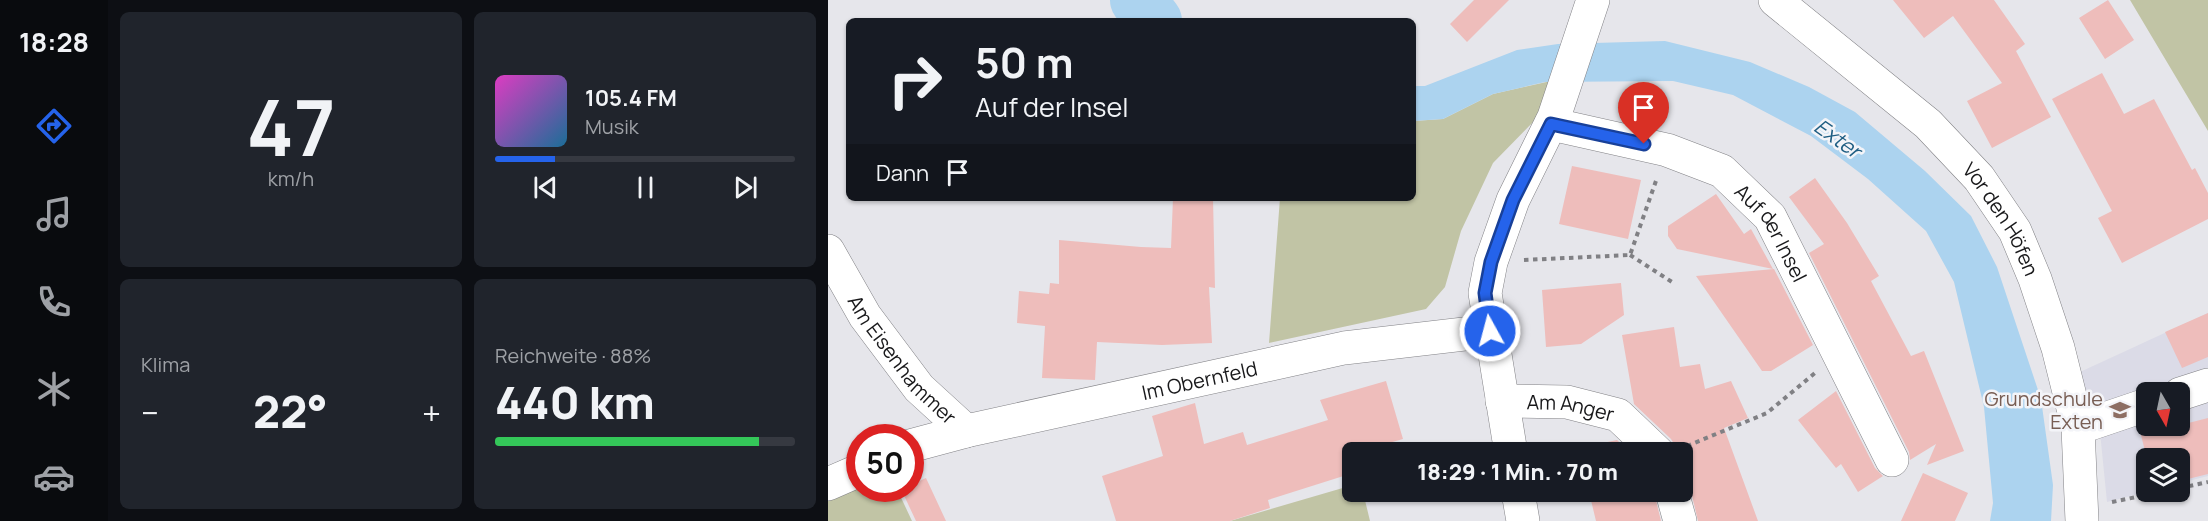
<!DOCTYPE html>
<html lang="de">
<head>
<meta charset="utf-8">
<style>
  body { margin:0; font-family:Manrope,sans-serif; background:#20242c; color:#f1f3f6; height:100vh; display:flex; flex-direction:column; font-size:22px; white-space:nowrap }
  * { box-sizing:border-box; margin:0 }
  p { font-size:20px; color:#9ea1a6 }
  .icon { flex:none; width:33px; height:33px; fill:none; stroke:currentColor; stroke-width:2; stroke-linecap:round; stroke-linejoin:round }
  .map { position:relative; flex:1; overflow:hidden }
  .panel { display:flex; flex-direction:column; gap:12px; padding:12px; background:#0d0f14; width:720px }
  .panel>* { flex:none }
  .banner { position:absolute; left:18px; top:18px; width:570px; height:183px; border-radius:9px; box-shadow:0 2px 4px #0004; background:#171b24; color:#f1f3f6; overflow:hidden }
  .needle { width:39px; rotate:171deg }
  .tools { position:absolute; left:1308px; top:382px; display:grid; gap:12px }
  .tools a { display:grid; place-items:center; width:54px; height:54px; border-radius:9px; background:#171b24; box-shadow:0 2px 4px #0004; font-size:30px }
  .speed { position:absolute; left:18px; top:424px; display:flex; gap:12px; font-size:30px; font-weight:700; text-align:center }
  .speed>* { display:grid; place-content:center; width:78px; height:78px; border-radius:50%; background:#171b24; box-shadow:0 2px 4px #0004; line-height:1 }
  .speed .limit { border:9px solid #d22; background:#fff; color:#111 }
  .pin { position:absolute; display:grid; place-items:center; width:51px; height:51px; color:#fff; margin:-62px -26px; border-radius:50% 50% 50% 0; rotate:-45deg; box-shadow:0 0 6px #0007 }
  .pin .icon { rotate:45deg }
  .me { position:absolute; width:66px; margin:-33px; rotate:353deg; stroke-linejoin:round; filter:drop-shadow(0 0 4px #0008) }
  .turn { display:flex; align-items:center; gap:21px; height:126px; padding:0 30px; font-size:27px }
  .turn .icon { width:78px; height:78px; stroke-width:2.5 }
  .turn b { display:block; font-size:42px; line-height:51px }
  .then { display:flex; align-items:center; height:57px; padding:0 30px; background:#0003; gap:12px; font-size:22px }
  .big { font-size:45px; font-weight:800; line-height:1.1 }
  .panel .widget { flex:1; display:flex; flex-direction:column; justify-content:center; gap:9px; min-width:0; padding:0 21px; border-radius:9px; background:#20242c }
  .panel .dial { align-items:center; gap:0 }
  .dial b { font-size:78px; line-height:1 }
  .song { display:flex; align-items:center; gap:18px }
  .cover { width:72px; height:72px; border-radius:9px; background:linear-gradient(135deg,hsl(310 70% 55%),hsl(200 70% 35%)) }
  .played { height:6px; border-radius:3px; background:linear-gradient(90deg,#2563eb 20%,#363941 20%) }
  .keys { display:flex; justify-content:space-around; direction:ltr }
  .heat { display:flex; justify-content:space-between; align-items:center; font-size:33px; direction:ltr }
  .charge { height:9px; border-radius:4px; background:linear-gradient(90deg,#34c759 88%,#363941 0) }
  .panel .tiles { flex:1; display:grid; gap:12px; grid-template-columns:repeat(2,1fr) }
  .trip { position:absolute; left:514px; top:442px; width:351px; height:60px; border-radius:9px; background:#171b24; box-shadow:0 2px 4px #0004; font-weight:800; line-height:60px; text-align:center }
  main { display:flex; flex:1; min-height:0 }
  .menu { display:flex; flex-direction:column; width:108px; justify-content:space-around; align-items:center; background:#090b0e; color:#9ea1a6 }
  .menu .icon { width:42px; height:42px }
  .menu .on { color:#2563eb }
  .menu b { font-size:27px; color:#f1f3f6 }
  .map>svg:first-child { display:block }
  .built { fill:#dbdbe7; fill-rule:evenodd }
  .green { fill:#c1c4a5 }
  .water { fill:#acd3ef }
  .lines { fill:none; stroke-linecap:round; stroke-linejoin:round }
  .river { stroke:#acd3ef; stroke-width:56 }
  .building { fill:#eebdbb }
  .minor-casing { stroke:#828286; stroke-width:34 }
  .major-casing { stroke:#828286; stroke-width:34 }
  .path { stroke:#808084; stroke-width:4; stroke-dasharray:4.5 4.5; stroke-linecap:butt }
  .minor { stroke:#fff; stroke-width:33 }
  .major { stroke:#fff; stroke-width:33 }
  .route-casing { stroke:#184099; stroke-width:15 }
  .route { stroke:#2563eb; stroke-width:10 }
  .labels { text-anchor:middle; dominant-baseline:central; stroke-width:5; stroke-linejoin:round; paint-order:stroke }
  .street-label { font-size:20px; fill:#18181a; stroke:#f3f4f8 }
  .education-label { font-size:20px; fill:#785e54; stroke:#f3f4f8; text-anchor:end }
  .water-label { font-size:21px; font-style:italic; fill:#1f5e83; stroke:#f3f4f8 }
</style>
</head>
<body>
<main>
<nav class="menu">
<b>18:28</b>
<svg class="icon on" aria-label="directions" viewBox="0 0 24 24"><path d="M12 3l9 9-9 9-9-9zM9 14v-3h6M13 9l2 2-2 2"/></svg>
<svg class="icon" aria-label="music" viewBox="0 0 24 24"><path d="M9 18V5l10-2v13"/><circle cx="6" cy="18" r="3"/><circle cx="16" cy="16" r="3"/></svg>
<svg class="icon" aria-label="phone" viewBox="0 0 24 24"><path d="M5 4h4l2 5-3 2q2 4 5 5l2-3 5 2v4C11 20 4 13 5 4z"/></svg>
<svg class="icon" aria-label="climate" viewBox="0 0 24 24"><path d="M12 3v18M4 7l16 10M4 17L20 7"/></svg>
<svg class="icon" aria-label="car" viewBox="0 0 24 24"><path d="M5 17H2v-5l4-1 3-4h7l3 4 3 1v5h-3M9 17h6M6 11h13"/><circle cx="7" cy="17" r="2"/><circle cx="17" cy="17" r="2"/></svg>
</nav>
<section class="panel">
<div class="tiles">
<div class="widget dial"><b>47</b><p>km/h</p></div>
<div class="widget">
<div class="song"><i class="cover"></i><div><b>105.4 FM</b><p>Musik</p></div></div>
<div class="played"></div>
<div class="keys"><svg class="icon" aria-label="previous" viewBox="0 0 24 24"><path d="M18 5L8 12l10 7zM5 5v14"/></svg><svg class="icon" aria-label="pause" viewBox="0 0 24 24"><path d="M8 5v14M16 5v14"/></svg><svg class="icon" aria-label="next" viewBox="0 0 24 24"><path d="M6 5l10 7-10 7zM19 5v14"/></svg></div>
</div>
<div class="widget"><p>Klima</p>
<div class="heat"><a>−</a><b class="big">22°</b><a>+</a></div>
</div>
<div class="widget"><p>Reichweite · 88%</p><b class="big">440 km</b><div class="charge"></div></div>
</div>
</section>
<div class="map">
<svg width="1380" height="521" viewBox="0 0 1380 521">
  <rect width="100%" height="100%" fill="#e6e6eb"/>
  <!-- built -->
  <path class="built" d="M 1380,313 L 1380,476 L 1352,483 L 1352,459 L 1318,459 L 1318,492 L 1279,502 L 1272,432 L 1252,372 ZM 1318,393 L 1352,393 L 1352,426 L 1318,426 Z"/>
  <!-- green -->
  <path class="green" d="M 1302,0 L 1380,0 L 1380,131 Z
    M 723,81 L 712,115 L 665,163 L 633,231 L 617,287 L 598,309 L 441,343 L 452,198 L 585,198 L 585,121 L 615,119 L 665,94 Z
    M 31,478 L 32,489 L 69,489 L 84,521 L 0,521 L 0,493 Z
    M 525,485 L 525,492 L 535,492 L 542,521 L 402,521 Z"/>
  <!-- water -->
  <path class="water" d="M 837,41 L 922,62 L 981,87 L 1027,112 L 1097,171 L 1143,216 L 1169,267 L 1213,399 L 1225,485 L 1223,521 L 1162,521 L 1165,503 L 1156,407 L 1126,282 L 1098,231 L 1040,179 L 983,136 L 905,95 L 845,81 L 717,82 L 665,94 L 615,119 L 585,121 L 585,86 L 597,86 L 689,50 L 730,44 Z"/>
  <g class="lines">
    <!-- river -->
    <path class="river" d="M 310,0 L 326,21"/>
  </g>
  <!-- building -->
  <path class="building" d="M 646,0 L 681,0 L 639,42 L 622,24 Z
    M 1065,0 L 1166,0 L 1197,44 L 1188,51 L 1223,117 L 1164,148 L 1139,101 L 1174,83 L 1125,16 L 1096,38 Z
    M 1280,0 L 1306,40 L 1277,59 L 1251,18 Z
    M 1274,73 L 1296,114 L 1326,99 L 1364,170 L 1367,168 L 1380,193 L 1380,219 L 1294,263 L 1270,218 L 1284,211 L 1224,99 Z
    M 744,166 L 813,180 L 800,239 L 731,224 Z
    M 987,178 L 1019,223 L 1051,276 L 1043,281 L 1083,356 L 1096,351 L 1136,451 L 1099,465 L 1108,444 L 1082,460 L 1081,452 L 981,253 L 996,244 L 961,197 Z
    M 888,194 L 916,234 L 923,229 L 945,269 L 849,249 L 840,236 L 840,226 Z
    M 345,198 L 385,198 L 387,288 L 381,287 L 384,343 L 334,345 L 269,342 L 267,380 L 214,378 L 217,326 L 189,323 L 191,291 L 221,294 L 222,283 L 231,284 L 231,240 L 313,247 L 343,248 Z
    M 946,269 L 985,345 L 943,371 L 934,371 L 868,276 Z
    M 793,283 L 796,315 L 753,344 L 718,347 L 714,290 Z
    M 1380,313 L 1380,357 L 1354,368 L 1337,332 Z
    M 846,327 L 852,367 L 872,364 L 877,389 L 903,381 L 920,418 L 896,428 L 930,521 L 870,521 L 862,487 L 855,477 L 855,453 L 848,453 L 848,447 L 843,439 L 806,404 L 794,335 Z
    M 558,381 L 575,439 L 525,453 L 525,473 L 440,500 L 442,508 L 402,521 L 288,521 L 274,476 L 335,456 L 324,416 L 367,403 L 376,444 L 415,432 L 419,445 L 500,420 L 492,400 Z
    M 1008,391 L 1047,468 L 1055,476 L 1030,492 L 1013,464 L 1008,468 L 970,420 Z
    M 1380,418 L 1380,474 L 1352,481 L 1352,459 L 1319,459 L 1313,435 Z
    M 789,440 L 803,453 L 752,453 L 751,448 Z
    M 1095,473 L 1140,493 L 1127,521 L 1073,521 Z
    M 98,478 L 118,521 L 88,521 L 73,489 L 82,489 L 82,485 Z
    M 761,492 L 826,492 L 833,521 L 768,521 Z"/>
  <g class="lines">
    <defs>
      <g id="minor">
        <path id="s1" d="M 947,0 L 1100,124 L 1151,178 L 1187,231 L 1207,279 L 1230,348 L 1250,428 L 1254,521"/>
        <path id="s2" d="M 723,124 L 839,150 L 894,171 L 942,217 L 1064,460"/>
        <path id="s3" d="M 0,251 L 37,316 L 91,388 L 138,431"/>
        <path d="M 1352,394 L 1380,385"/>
        <path id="s4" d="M 674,401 L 739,402 L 790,415 L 830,453"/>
        <path d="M 1250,428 L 1318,405"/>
        <path id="s5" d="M 82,446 L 138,431 L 516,348 L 662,331"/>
        <path d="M 0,484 L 32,470"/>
        <path d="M 844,492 L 852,521"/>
      </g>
      <path id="major" d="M 683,453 L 657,293 L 663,262 L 685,200 L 726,117 L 765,0
        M 690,492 L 695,521"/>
    </defs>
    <!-- minor casing -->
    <use href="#minor" class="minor-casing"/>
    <!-- major casing -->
    <use href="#major" class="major-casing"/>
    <!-- path -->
    <path class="path" d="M 802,255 L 844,282
      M 696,260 L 802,255 L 829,178
      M 859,446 L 939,413 L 987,373
      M 1352,488 L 1380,482
      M 1284,502 L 1333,492"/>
    <!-- minor -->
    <use href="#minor" class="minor"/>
    <!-- major -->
    <use href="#major" class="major"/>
  </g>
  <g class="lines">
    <defs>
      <path id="route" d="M 662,331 L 657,293 L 663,262 L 685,200 L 723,124 L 816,144"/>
    </defs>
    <!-- route casing -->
    <use href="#route" class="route-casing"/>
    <!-- route -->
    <use href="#route" class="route"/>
  </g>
  <!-- icons -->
  <defs>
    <symbol id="school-bare" viewBox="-9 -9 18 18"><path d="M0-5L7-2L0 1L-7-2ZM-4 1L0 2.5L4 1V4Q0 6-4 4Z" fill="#8d6e63" stroke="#f3f4f8" stroke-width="2.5" paint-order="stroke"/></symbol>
  </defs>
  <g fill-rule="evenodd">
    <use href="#school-bare" x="1277" y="395" width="30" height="30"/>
  </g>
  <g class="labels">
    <!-- street labels -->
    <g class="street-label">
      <text stroke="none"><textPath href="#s1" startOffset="318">Vor den Höfen</textPath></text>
      <text stroke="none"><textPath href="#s2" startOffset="258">Auf der Insel</textPath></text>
      <text stroke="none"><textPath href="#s3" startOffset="132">Am Eisenhammer</textPath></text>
      <text stroke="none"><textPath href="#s5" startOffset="297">Im Obernfeld</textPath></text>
      <text stroke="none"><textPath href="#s4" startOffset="69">Am Anger</textPath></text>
    </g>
    <!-- education labels -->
    <g class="education-label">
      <text x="1275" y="398">Grundschule<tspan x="1275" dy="23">Exten</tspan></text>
    </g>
    <!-- water labels -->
    <g class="water-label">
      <text transform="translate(1010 138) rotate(35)">Exter</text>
    </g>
  </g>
</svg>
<div class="tools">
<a><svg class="needle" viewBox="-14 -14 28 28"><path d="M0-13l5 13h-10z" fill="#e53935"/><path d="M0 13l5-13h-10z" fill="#9ea1a6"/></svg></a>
<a><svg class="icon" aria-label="layers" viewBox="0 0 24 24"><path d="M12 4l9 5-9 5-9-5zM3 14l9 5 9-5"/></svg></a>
</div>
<div class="speed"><div class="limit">50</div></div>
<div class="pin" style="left:816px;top:144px;background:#d93025"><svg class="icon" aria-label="arrive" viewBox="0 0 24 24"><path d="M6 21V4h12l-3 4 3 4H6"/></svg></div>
<svg class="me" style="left:662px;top:331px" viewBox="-20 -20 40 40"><circle r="17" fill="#2563eb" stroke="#fff" stroke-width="3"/><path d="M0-11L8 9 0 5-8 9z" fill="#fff"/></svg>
<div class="trip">18:29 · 1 Min. · 70 m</div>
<div class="banner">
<div class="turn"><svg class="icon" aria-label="right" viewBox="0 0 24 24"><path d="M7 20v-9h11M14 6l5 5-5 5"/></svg><div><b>50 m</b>Auf der Insel</div></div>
<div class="then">Dann<svg class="icon" aria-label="arrive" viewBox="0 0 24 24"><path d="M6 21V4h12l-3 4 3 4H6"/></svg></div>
</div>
</div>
</main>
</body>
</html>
